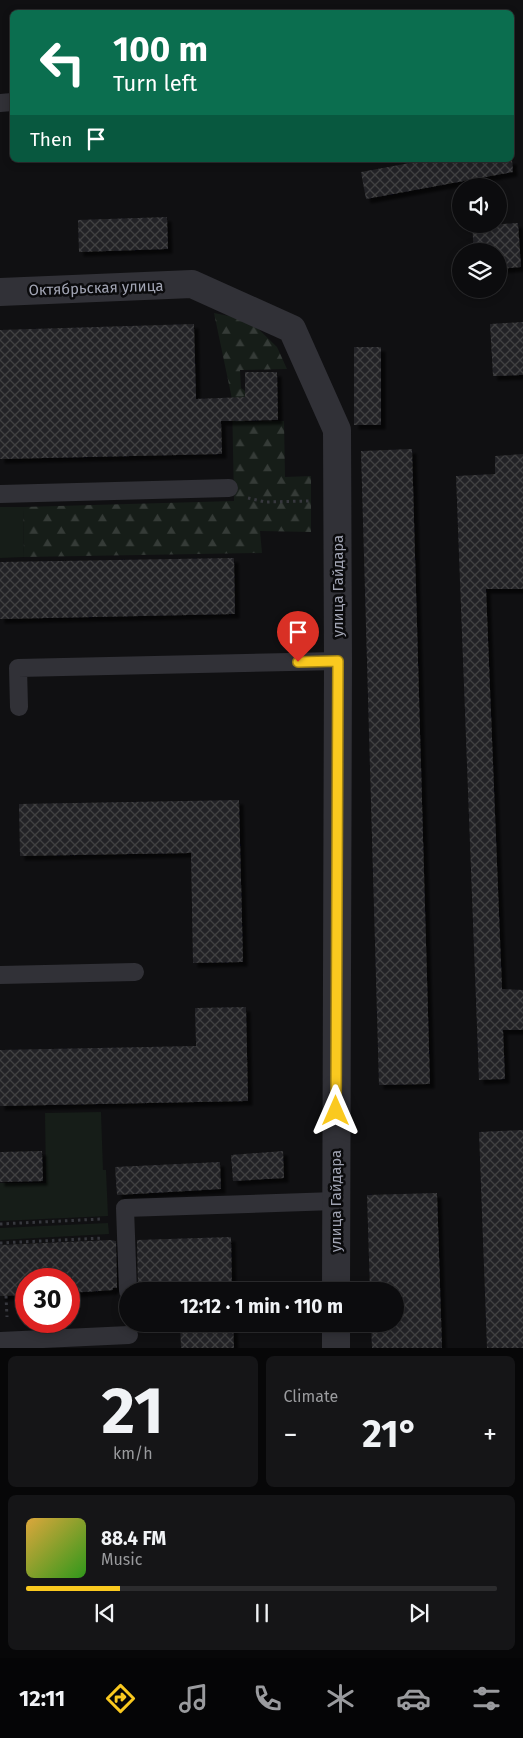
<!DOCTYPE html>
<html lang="en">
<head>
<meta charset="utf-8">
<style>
  body { margin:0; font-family:"Fira Sans",sans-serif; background:#151517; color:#f1f3f6; height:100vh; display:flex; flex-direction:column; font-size:19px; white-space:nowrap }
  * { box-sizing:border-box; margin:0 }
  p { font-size:16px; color:#9a9b9e }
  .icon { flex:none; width:28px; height:28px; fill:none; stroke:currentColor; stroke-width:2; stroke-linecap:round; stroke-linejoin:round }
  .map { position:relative; height:1348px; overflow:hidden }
  .details { display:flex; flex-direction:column; gap:8px; padding:8px; background:#070708; flex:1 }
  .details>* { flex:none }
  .guide { position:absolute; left:10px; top:10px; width:504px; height:152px; border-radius:8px; box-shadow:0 2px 8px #0003,0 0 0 1px #2c2c2e; background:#0b6e4f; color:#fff; overflow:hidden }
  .tools { position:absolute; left:452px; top:178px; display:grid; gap:10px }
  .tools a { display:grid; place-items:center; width:55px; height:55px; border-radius:50%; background:#0c0c0e; box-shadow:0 2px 8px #0003,0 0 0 1px #2c2c2e; font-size:25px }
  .speed { position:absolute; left:15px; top:1268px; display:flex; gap:10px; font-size:25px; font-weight:700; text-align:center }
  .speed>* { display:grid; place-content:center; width:65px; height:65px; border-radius:50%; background:#0c0c0e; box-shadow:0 2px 8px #0003,0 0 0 1px #2c2c2e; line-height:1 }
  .speed .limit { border:8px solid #d22; background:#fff; color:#111 }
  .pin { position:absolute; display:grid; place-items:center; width:42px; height:42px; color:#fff; margin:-51px -21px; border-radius:50% 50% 50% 0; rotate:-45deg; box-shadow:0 0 5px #0007 }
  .pin .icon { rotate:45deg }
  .me { position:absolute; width:55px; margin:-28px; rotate:0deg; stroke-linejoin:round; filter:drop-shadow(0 0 4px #0008) }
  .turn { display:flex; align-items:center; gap:18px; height:105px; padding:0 20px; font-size:22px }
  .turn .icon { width:65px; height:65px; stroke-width:2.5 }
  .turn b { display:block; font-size:35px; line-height:42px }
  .then { display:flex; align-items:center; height:48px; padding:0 20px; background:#0003; gap:10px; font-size:19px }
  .big { font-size:38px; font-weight:700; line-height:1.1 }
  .details .tile { flex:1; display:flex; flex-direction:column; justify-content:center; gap:8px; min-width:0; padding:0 18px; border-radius:8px; background:#151517 }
  .details .dial { align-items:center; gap:0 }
  .dial b { font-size:65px; line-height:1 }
  .song { display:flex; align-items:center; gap:15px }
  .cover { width:60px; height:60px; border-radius:8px; background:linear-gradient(135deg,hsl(40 70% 55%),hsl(110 70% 35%)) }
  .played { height:5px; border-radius:2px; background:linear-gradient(90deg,#fac91f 20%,#2c2c2e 20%) }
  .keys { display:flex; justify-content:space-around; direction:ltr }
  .heat { display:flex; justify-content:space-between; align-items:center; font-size:28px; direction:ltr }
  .details .tiles { flex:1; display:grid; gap:8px; grid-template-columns:1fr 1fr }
  .tile:last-child { grid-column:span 2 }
  .trip { position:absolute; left:119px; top:1282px; width:285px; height:50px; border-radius:25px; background:#0c0c0e; box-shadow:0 2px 8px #0003,0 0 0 1px #2c2c2e; font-weight:700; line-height:50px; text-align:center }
  .tab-bar { display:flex; height:80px; justify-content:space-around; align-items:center; background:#050506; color:#9a9b9e }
  .tab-bar .icon { width:35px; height:35px }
  .tab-bar .on { color:#fac91f }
  .tab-bar b { font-size:22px; color:#f1f3f6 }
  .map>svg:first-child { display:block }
  .grass { fill:#161d18 }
  .forest { fill:url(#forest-firs) }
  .building { fill:url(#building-cross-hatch); filter:url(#shadow) }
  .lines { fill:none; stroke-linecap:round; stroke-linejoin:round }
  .path { stroke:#37383e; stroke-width:3; stroke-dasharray:2.5 4; stroke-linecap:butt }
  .lane { stroke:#313137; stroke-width:18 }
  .street { stroke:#313137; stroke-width:28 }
  .route-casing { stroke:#a28314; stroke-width:12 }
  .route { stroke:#fac91f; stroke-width:9 }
  .labels { text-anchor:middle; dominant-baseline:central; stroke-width:5; stroke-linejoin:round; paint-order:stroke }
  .street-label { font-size:15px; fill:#a1a4b3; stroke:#0b0b0d }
</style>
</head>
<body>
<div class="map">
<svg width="523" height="1348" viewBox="0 0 523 1348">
  <defs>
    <pattern id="forest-firs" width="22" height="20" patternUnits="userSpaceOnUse" patternTransform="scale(1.25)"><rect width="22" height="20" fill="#161d18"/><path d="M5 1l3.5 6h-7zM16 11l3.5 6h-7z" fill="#353b37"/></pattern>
    <pattern id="building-cross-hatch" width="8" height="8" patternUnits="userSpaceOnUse" patternTransform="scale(1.25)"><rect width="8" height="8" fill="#232326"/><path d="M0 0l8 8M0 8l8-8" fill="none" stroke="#404043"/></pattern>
    <filter id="shadow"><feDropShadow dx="4.5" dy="4.5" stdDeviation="1" flood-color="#0009"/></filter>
  </defs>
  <rect width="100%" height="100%" fill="#101012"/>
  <!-- grass -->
  <path class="grass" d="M 0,507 L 23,507 L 24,557 L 0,558 Z
    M 101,1112 L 103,1170 L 106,1170 L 108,1216 L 0,1221 L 0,1183 L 46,1183 L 45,1113 Z
    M 108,1223 L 109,1234 L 0,1240 L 0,1228 Z"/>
  <!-- forest -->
  <path class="forest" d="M 214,313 L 249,320 L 277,347 L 287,369 L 240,370 L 241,388 L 245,391 L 245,422 L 284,421 L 285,477 L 311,476 L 311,532 L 260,531 L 262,553 L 24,557 L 23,507 L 234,501 L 232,399 Z"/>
  <!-- building -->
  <path class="building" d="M 426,160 L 512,160 L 513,172 L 366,199 L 361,172 Z
    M 167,217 L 168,249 L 79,252 L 78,220 Z
    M 518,223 L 521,267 L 499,269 L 499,251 L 474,251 L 472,226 Z
    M 523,322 L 523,375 L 493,376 L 490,324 Z
    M 194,324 L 196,399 L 245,397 L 245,372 L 277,372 L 278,420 L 221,421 L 222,454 L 0,459 L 0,330 Z
    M 354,347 L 381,347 L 381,425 L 354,425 Z
    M 412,449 L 430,1084 L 379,1085 L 361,451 Z
    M 523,454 L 523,589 L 486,589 L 502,989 L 523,990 L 523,1030 L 503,1030 L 505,1079 L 479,1080 L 456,476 L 495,474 L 495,456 Z
    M 234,558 L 235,614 L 0,619 L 0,562 Z
    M 239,800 L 243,962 L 193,963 L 191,853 L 20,856 L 19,804 Z
    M 246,1007 L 248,1101 L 0,1106 L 0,1050 L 196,1046 L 195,1008 Z
    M 523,1130 L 523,1348 L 487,1348 L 479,1132 Z
    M 42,1151 L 43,1181 L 0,1182 L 0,1152 Z
    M 283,1151 L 284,1178 L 233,1181 L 231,1155 Z
    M 220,1162 L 221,1189 L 117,1195 L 115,1167 Z
    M 437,1193 L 442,1348 L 372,1348 L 371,1324 L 395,1324 L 395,1291 L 370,1291 L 367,1195 Z
    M 231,1237 L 232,1291 L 179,1291 L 179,1286 L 138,1287 L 137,1240 Z
    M 110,1240 L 116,1241 L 117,1288 L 113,1288 L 113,1290 L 69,1293 L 69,1279 L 26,1279 L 26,1295 L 0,1296 L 0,1245 Z
    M 180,1324 L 233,1324 L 234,1348 L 181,1348 Z"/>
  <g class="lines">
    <!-- path -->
    <path class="path" d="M 248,498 L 265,502 L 309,501
      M 0,1224 L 102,1219
      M 0,1243 L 103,1238
      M 71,1292 L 72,1314
      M 6,1296 L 7,1317"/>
    <!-- lane -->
    <path class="lane" d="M 0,103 L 12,102
      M 0,494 L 229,488
      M 19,707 L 18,668 L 338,661
      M 0,975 L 135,972
      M 128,1291 L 125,1208 L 335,1201
      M 0,1341 L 129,1335"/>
    <!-- street -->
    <path class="street" d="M 0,292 L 192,284 L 292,329 L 337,430 L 338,661 L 336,1291
      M 336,1324 L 336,1348"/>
  </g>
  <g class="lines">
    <defs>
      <path id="route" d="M 298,662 L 338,661 L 336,1111"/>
    </defs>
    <!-- route casing -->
    <use href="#route" class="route-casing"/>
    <!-- route -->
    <use href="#route" class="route"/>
  </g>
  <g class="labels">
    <!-- street labels -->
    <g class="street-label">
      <text transform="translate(96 288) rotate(-2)">Октябрьская улица</text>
      <text transform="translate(338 586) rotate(-90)">улица Гайдара</text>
      <text transform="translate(336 1201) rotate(-90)">улица Гайдара</text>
    </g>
  </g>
</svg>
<div class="tools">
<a><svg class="icon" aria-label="sound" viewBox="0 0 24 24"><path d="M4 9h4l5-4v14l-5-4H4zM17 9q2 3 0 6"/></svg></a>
<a><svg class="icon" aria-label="layers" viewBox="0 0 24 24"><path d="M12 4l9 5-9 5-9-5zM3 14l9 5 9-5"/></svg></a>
</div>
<div class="speed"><div class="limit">30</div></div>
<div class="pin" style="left:298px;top:662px;background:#d93025"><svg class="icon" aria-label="arrive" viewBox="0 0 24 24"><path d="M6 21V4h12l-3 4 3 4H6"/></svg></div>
<svg class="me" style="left:336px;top:1111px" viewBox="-20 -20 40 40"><path d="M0-17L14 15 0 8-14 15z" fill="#fac91f" stroke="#fff" stroke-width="4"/></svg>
<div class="trip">12:12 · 1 min · 110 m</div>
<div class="guide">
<div class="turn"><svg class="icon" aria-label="left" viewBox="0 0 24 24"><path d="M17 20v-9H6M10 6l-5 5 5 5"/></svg><div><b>100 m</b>Turn left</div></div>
<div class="then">Then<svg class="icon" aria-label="arrive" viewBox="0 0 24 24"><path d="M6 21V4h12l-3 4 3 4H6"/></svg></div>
</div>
</div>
<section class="details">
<div class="tiles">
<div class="tile dial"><b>21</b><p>km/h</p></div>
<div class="tile"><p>Climate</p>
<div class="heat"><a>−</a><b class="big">21°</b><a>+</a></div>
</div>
<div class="tile">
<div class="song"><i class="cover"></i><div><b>88.4 FM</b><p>Music</p></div></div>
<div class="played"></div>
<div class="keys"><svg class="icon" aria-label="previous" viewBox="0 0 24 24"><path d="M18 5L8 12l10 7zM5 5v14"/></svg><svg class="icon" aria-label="pause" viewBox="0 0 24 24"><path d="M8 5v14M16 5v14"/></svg><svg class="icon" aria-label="next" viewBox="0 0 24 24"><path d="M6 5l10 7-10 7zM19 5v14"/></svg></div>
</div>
</div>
</section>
<nav class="tab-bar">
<b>12:11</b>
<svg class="icon on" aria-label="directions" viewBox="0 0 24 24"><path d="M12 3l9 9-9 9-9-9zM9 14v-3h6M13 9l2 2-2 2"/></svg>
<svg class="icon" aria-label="music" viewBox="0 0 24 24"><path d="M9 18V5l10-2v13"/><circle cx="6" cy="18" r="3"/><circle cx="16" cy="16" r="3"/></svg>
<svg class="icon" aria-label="phone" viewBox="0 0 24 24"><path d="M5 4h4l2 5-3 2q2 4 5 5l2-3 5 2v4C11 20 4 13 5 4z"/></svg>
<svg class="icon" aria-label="climate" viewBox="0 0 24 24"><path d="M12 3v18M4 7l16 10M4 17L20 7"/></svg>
<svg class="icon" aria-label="car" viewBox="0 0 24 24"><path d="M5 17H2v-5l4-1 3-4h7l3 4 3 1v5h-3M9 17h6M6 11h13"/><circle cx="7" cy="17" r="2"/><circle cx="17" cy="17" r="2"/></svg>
<svg class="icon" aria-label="filters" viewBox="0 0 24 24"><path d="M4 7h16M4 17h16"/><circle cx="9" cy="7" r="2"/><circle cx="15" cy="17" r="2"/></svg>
</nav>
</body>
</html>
